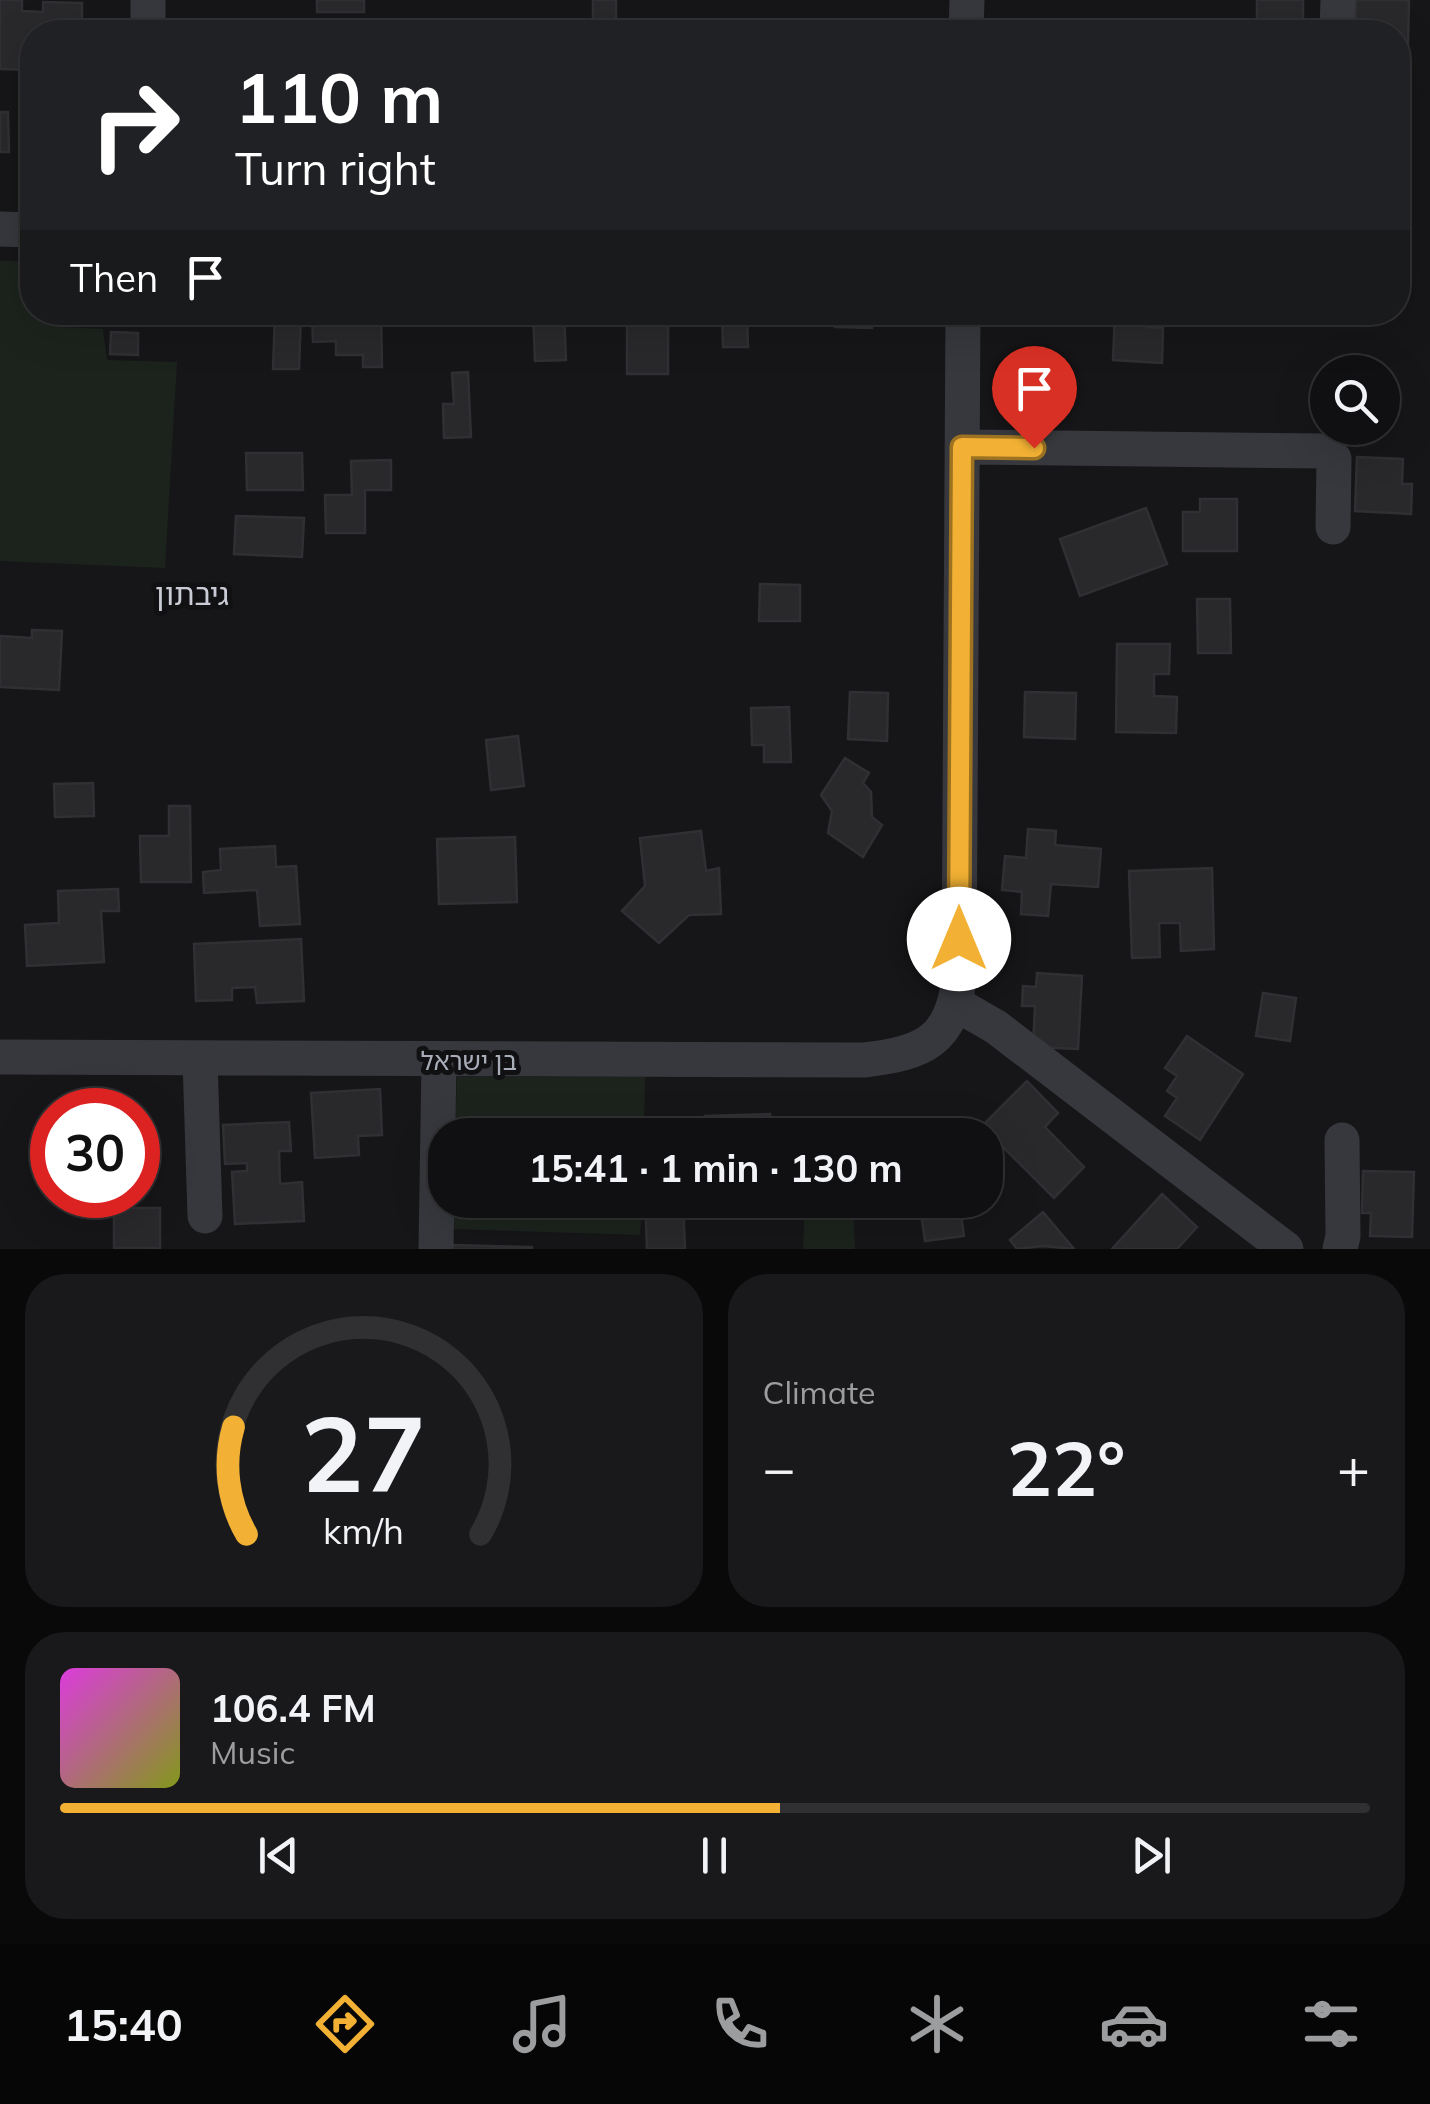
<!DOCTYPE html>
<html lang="en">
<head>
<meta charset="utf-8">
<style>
  body { margin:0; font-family:Mulish,"Noto Sans Hebrew",sans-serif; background:#19191b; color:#f1f3f6; height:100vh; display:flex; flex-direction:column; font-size:38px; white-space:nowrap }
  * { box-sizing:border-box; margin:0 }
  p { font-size:32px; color:#9c9d9f }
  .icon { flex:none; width:55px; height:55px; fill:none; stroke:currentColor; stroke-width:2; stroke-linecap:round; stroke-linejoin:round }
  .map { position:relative; height:1249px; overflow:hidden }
  .side { display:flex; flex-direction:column; gap:25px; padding:25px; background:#09090a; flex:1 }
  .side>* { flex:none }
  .top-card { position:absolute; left:20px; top:20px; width:1390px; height:305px; border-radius:40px; box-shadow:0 10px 40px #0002,0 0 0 2px #303032; background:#202124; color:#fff; overflow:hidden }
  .tools { position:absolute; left:1310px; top:355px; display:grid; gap:20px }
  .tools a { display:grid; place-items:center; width:90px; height:90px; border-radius:50%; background:#101012; box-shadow:0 10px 40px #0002,0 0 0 2px #303032; font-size:50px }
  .speed { position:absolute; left:30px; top:1088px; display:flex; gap:20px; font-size:50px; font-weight:700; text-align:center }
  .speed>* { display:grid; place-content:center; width:130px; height:130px; border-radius:50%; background:#101012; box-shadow:0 10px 40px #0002,0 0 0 2px #303032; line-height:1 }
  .speed .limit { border:15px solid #d22; background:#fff; color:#111 }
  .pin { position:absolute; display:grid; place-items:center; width:85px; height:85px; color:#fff; margin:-102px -42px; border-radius:50% 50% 50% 0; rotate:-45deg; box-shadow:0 0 10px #0007 }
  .pin .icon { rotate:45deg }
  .me { position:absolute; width:110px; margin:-55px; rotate:0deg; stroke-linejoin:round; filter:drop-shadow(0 0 8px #0008) }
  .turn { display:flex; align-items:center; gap:35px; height:210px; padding:0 50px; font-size:45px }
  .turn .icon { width:130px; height:130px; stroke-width:2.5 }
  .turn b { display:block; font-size:70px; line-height:85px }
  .then { display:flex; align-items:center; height:95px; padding:0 50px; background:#0003; gap:20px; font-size:38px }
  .big { font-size:75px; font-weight:700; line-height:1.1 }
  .side .widget { flex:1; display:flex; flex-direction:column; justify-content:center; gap:15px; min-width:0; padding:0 35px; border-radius:40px; background:#19191b }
  .side .dial { align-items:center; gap:0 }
  .dial svg { height:260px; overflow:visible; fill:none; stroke:#303032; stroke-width:7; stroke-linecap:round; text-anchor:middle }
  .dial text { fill:#f1f3f6; stroke:none }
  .song { display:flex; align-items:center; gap:30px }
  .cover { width:120px; height:120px; border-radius:15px; background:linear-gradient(135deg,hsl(300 70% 55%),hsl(70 70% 35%)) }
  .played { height:10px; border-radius:5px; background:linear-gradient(90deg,#f2b134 55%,#303032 55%) }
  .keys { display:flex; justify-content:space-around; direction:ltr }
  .heat { display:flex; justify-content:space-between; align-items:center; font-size:55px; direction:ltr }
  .side .tiles { flex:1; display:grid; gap:25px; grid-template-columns:1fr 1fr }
  .widget:last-child { grid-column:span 2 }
  .trip { position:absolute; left:428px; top:1118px; width:575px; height:100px; border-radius:40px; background:#101012; box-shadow:0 10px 40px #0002,0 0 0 2px #303032; font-weight:700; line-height:100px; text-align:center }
  .tabs { display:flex; height:160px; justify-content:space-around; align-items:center; background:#060607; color:#9c9d9f }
  .tabs .icon { width:70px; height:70px }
  .tabs .on { color:#f2b134 }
  .tabs b { font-size:45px; color:#f1f3f6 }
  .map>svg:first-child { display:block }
  .green { fill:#1c231d }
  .building { fill:#29292c; stroke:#303034; stroke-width:2.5 }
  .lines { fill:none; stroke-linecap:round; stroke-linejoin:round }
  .minor { stroke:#37383d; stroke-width:35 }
  .route-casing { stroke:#9d7322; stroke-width:25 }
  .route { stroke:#f2b134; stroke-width:18 }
  .labels { text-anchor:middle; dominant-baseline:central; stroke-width:10; stroke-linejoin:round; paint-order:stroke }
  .street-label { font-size:25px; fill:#a8adb8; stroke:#111113 }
  .quarter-label { font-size:30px; fill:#c9ccd4; stroke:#111113 }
</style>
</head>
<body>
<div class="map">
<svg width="1430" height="1249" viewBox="0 0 1430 1249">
  <rect width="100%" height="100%" fill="#161618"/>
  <!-- green -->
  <path class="green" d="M 0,261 L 32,261 L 32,312 L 60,313 L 61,327 L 103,329 L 107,360 L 177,362 L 165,568 L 0,561 Z
    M 68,313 L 183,313 L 183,322 L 68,321 Z
    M 457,1077 L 645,1077 L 644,1135 L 455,1135 Z
    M 453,1200 L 642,1200 L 640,1235 L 452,1229 Z
    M 805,1200 L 853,1200 L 855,1249 L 803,1249 Z"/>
  <!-- building -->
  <path class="building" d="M 0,0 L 22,0 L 22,11 L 43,12 L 43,2 L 82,3 L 82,32 L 32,32 L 32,70 L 0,69 Z
    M 317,0 L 364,0 L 364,12 L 317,12 Z
    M 593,0 L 616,0 L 616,32 L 593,32 Z
    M 1257,0 L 1303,0 L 1303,24 L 1257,25 Z
    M 1356,0 L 1409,0 L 1408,43 L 1398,43 L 1398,32 L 1355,32 Z
    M 0,112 L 8,112 L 9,152 L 0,152 Z
    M 381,312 L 382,367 L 363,367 L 363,355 L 336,355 L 336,341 L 313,342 L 312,314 Z
    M 533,312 L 564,312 L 566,360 L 535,361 Z
    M 627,312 L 668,312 L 668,374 L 627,374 Z
    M 722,312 L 747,312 L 748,347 L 723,347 Z
    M 835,312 L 872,312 L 872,328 L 835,327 Z
    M 1115,312 L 1148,313 L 1147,327 L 1163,328 L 1162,363 L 1113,360 Z
    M 275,313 L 301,314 L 299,369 L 273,369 Z
    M 111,332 L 138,333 L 138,355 L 110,354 Z
    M 468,372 L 471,437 L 444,438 L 443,404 L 454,404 L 452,373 Z
    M 246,453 L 302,453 L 303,490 L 247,490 Z
    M 1357,457 L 1403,459 L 1402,484 L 1412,484 L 1411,514 L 1355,511 Z
    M 391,460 L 391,490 L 365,490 L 365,533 L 326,533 L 325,495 L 352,495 L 351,461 Z
    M 1200,499 L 1237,499 L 1237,551 L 1183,551 L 1183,512 L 1200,512 Z
    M 1146,508 L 1167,564 L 1080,596 L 1060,539 Z
    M 236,516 L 304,518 L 302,557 L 234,554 Z
    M 760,584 L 800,585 L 800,621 L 759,621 Z
    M 1197,599 L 1230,599 L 1231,653 L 1198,653 Z
    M 32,630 L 62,631 L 59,690 L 0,687 L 0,636 L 32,638 Z
    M 1117,644 L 1170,644 L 1169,674 L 1154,674 L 1154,696 L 1177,697 L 1176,733 L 1116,732 Z
    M 850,692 L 888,693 L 887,741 L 848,739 Z
    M 1025,692 L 1076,693 L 1075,739 L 1024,737 Z
    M 789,707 L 791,762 L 764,762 L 764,745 L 752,745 L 751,708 Z
    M 518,736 L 524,786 L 491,790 L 486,740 Z
    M 845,758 L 869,773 L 863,783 L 871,792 L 872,817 L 882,825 L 863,857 L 828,833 L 832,811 L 821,795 Z
    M 93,783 L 94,816 L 55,817 L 54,784 Z
    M 169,806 L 190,806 L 191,882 L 141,882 L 140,836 L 169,836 Z
    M 1028,829 L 1056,831 L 1055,845 L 1101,849 L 1098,887 L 1051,884 L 1048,916 L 1021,914 L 1022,892 L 1002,890 L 1005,856 L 1026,858 Z
    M 701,831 L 706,871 L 719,868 L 721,914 L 689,915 L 659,943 L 622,911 L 645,886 L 640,838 Z
    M 515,837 L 517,902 L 439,904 L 437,839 Z
    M 275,846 L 276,867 L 296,866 L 300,924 L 260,926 L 257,890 L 204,893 L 203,872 L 221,870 L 220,849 Z
    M 1212,868 L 1214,949 L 1181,951 L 1180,923 L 1159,923 L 1160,957 L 1132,958 L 1129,871 Z
    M 118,889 L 119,911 L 101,911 L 104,962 L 27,966 L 25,925 L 59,923 L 58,891 Z
    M 301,939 L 304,1001 L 257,1003 L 255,987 L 232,988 L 232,1000 L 196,1001 L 194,944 Z
    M 1037,973 L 1082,976 L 1078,1049 L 1033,1047 L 1035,1006 L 1022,1006 L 1023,986 L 1036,987 Z
    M 1263,993 L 1296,998 L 1290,1041 L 1256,1036 Z
    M 1187,1036 L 1243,1074 L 1200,1140 L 1165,1116 L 1177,1098 L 1167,1091 L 1177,1076 L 1165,1068 Z
    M 1027,1081 L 1058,1113 L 1045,1127 L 1084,1167 L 1054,1198 L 982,1126 Z
    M 380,1089 L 382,1135 L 358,1136 L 359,1155 L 315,1158 L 311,1093 Z
    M 770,1114 L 770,1135 L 705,1135 L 705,1116 Z
    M 289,1122 L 291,1151 L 279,1151 L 280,1184 L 302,1182 L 304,1221 L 235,1224 L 232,1172 L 247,1171 L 247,1163 L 225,1164 L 223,1125 Z
    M 1363,1171 L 1414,1172 L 1412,1237 L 1370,1236 L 1371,1213 L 1362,1213 Z
    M 1162,1194 L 1197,1227 L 1177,1249 L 1112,1249 Z
    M 645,1200 L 683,1200 L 685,1249 L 647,1249 Z
    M 919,1200 L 959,1200 L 964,1236 L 925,1241 Z
    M 114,1208 L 160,1208 L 160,1248 L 114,1248 Z
    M 1043,1212 L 1074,1249 L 1043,1246 L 1017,1249 L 1010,1240 Z
    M 452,1245 L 532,1247 L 532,1249 L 452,1249 Z"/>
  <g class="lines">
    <!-- minor -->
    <path class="minor" d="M 148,0 L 148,32
      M 966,32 L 967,0
      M 1337,32 L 1338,0
      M 0,229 L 32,230
      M 962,447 L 1323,451 L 1334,459 L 1333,527
      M 956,1004 L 996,1027 L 1286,1249
      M 0,1057 L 864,1060 C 924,1053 952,1041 959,978 L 963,312
      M 200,1060 L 205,1216
      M 436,1249 L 439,1060
      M 1340,1249 L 1343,1236 L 1342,1140"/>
  </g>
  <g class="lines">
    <defs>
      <path id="route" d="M 959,939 L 962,447 L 1034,448"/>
    </defs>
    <!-- route casing -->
    <use href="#route" class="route-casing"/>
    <!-- route -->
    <use href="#route" class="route"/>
  </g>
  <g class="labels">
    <!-- street labels -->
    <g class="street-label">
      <text x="469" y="1060">בן ישראל</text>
    </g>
    <!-- quarter labels -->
    <g class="quarter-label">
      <text x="192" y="594">גיבתון</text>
    </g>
  </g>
</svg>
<div class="tools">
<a><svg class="icon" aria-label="search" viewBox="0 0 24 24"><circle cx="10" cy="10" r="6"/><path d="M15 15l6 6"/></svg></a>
</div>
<div class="speed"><div class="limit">30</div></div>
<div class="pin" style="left:1034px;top:448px;background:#d93025"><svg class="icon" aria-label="arrive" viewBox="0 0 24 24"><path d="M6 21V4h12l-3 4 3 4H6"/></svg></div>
<svg class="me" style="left:959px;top:939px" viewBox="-20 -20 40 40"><circle r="19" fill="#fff"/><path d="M0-13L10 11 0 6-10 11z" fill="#f2b134"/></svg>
<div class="trip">15:41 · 1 min · 130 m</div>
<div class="top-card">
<div class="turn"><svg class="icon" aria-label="right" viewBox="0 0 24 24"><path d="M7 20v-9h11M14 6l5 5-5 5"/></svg><div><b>110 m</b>Turn right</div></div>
<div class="then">Then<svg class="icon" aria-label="arrive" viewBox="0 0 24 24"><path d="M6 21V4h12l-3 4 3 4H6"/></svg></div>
</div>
</div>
<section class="side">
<div class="tiles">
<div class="widget dial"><svg viewBox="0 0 100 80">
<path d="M14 69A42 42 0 1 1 86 69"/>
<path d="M14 69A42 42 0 0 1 10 36" stroke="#f2b134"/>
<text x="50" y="56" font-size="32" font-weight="700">27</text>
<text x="50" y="72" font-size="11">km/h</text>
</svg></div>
<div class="widget"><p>Climate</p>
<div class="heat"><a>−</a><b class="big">22°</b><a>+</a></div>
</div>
<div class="widget">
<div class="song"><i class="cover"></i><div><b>106.4 FM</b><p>Music</p></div></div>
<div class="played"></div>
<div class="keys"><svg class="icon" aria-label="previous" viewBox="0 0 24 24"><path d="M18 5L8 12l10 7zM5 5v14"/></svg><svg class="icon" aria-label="pause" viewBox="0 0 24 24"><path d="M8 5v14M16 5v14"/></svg><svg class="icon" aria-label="next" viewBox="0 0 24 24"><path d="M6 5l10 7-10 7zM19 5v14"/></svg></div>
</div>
</div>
</section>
<nav class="tabs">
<b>15:40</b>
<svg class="icon on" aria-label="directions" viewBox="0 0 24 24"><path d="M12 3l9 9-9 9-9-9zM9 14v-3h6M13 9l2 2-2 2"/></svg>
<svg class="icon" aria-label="music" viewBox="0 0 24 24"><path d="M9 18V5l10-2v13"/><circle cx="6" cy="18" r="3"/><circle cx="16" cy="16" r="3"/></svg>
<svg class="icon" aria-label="phone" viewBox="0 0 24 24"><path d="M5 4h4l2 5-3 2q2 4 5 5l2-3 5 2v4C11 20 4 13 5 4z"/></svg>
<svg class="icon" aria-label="climate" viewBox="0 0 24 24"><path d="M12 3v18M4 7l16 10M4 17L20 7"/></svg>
<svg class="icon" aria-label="car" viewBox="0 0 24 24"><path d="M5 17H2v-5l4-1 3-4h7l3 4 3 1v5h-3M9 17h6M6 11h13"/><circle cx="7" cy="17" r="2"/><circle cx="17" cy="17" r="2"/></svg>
<svg class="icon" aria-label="filters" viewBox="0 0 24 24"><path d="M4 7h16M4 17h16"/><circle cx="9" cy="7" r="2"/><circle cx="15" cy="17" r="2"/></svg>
</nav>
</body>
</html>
